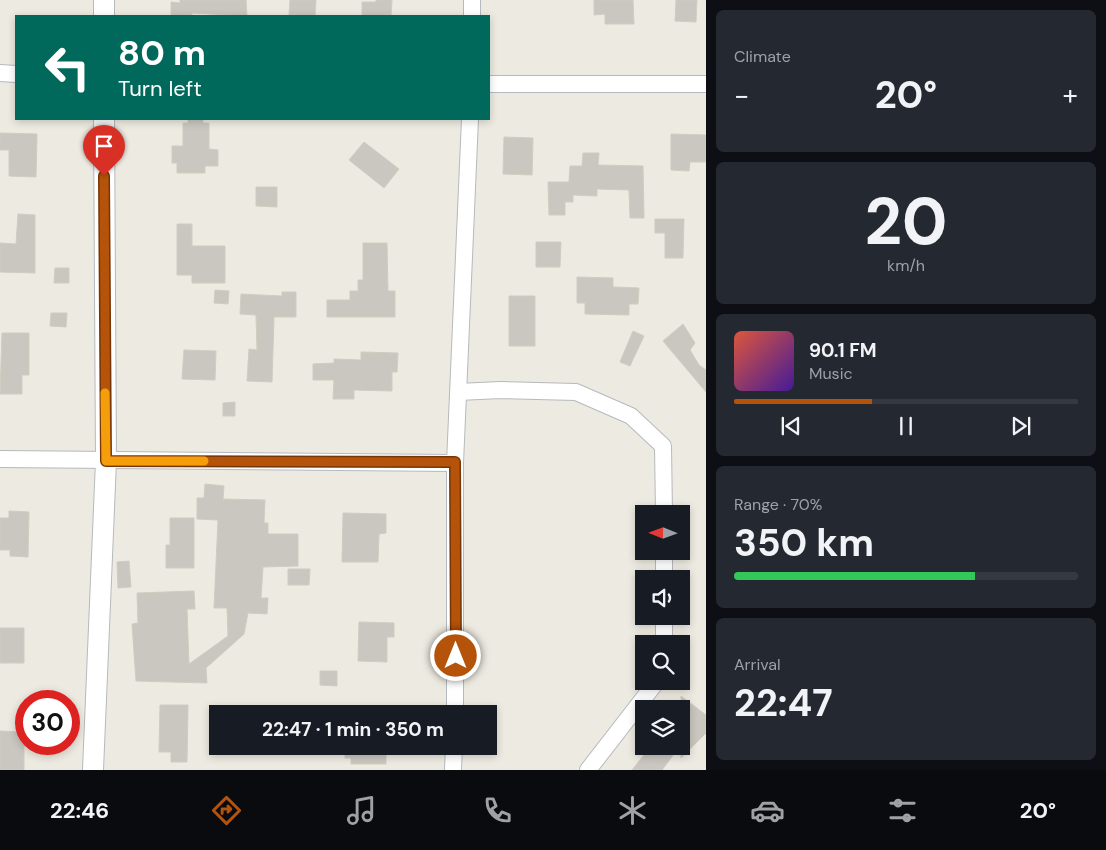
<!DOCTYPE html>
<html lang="en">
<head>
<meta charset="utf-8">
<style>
  body { margin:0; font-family:"DM Sans",sans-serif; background:#242831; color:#f1f3f6; height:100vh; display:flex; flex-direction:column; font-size:19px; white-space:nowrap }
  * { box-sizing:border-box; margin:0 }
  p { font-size:16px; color:#9ea1a6 }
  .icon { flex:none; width:28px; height:28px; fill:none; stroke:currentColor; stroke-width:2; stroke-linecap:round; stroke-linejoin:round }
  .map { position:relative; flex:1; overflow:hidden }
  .drawer { display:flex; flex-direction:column; gap:10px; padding:10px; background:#0d0f14; width:400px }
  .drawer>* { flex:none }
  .guide { position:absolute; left:15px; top:15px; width:475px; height:105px; border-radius:0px; box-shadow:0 2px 8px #0003; background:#00695c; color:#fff; overflow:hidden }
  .needle { width:32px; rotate:271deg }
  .buttons { position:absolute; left:635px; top:505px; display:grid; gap:10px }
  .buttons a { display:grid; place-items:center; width:55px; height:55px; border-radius:0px; background:#171b24; box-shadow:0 2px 8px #0003; font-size:25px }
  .speed { position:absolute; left:15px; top:690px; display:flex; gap:10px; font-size:25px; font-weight:700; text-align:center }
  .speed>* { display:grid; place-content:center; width:65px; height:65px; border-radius:50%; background:#171b24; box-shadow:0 2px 8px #0003; line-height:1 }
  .speed .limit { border:8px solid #d22; background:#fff; color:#111 }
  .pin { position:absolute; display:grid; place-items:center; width:42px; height:42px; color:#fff; margin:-51px -21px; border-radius:50% 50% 50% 0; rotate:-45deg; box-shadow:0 0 5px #0007 }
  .pin .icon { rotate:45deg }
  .me { position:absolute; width:55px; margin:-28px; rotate:0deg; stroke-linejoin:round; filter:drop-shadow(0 0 4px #0008) }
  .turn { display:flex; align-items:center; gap:18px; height:105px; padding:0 20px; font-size:22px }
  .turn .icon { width:65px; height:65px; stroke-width:2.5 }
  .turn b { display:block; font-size:35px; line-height:42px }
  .big { font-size:38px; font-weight:700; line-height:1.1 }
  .drawer .widget { flex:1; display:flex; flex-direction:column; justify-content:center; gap:8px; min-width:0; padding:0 18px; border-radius:8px; background:#242831 }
  .drawer .dial { align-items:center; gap:0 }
  .dial b { font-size:65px; line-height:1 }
  .song { display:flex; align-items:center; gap:15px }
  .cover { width:60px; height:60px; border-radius:8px; background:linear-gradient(135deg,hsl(10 70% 55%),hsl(260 70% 35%)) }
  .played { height:5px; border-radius:2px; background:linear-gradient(90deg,#b45309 40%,#363941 40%) }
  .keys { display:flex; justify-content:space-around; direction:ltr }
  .heat { display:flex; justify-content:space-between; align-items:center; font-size:28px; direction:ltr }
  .charge { height:8px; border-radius:4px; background:linear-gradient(90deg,#34c759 70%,#363941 0) }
  .trip { position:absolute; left:209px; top:705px; width:288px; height:50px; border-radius:0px; background:#171b24; box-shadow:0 2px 8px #0003; font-weight:700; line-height:50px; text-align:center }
  .dock { display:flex; height:80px; justify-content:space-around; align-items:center; background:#090b0e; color:#9ea1a6 }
  .dock .icon { width:35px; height:35px }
  .dock .current { color:#b45309 }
  .dock b { font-size:22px; color:#f1f3f6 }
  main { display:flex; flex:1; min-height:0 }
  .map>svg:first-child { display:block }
  .building { fill:#c9c7c0; stroke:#d1ccbf }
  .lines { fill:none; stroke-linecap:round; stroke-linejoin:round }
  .minor-casing { stroke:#b6b9be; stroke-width:18 }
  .tertiary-casing { stroke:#b6b9be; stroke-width:22 }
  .minor { stroke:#fff; stroke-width:16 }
  .tertiary { stroke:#fff; stroke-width:20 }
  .route-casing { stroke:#753606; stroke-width:12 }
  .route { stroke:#b45309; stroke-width:9 }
  .slow { stroke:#f59e0b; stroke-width:9 }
</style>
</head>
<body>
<main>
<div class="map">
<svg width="706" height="770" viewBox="0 0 706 770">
  <rect width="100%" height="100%" fill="#edeae1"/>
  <!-- building -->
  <path class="building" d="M 180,0 L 246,0 L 247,16 L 192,13 L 192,16 L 171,16 L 171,2 L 180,3 Z
    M 290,0 L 316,0 L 315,16 L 289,15 Z
    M 376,0 L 392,0 L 391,16 L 362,16 L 362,2 L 376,2 Z
    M 594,0 L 633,0 L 634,24 L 605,24 L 605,14 L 594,15 Z
    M 676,0 L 697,0 L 696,22 L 675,21 Z
    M 188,119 L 203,119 L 203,123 L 209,123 L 209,149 L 218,150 L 218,166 L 205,166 L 205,173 L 177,173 L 177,163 L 172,163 L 172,146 L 183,146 L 183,123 L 188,123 Z
    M 0,133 L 37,134 L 36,177 L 9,176 L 9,150 L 0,150 Z
    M 671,134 L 706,135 L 706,162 L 690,162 L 689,171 L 671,170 Z
    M 504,137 L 533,138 L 532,175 L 503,174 Z
    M 364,142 L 399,169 L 384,188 L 349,160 Z
    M 583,153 L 599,153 L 598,165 L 643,166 L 644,218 L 630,218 L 629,190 L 597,189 L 597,196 L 573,195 L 573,202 L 565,202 L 565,215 L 549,215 L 548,182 L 569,182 L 570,166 L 582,166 Z
    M 256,187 L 277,187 L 277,207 L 256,206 Z
    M 18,214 L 35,215 L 35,273 L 0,272 L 0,243 L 16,244 Z
    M 655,219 L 684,219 L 683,258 L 665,258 L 665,233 L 655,233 Z
    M 177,224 L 192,224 L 192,246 L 225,246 L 225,283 L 192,283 L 192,275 L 177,275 Z
    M 536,242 L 561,242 L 560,267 L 536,267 Z
    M 363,243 L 387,243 L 388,291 L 395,291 L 395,317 L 327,317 L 327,300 L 350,300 L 350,291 L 358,291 L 358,280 L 363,280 Z
    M 55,268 L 69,268 L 69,283 L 54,283 Z
    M 577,277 L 613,278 L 613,287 L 639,288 L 638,304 L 629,304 L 629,315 L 585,314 L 585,303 L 577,303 Z
    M 215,290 L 229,291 L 228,304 L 214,303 Z
    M 282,292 L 296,292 L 296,317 L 274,317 L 272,382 L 247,381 L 249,349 L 257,350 L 256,315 L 240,314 L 241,294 L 282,296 Z
    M 509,296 L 535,296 L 535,346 L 509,346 Z
    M 51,313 L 67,313 L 66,327 L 50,326 Z
    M 683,324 L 695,343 L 690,350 L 699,365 L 706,370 L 706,392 L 663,341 Z
    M 633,331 L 644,336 L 630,366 L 620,362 Z
    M 2,333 L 29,333 L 29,375 L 22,375 L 22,394 L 0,394 Z
    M 184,350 L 216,351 L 215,380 L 182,379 Z
    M 361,352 L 398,353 L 397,372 L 392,372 L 392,391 L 354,390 L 354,399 L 333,399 L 334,380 L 313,380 L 313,364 L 334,363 L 334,359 L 361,360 Z
    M 235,402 L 235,416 L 223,416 L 223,403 Z
    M 205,484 L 224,486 L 223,499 L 265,500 L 264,523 L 268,523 L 268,534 L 298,534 L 298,566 L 263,567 L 261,598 L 268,598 L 267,614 L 248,613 L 244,634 L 206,668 L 207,683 L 136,681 L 132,624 L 138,623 L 137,593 L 194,591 L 195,609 L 187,609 L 189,664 L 228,636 L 227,608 L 214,608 L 218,520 L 197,519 L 197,498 L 204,498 Z
    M 9,511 L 29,512 L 28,557 L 10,556 L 10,550 L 0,550 L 0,518 L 9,518 Z
    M 343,513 L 386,514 L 386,533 L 379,534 L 378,562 L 342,562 Z
    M 170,518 L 194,518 L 194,568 L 166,568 L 166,545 L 170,545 Z
    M 129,561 L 131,587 L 118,588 L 117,562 Z
    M 288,569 L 310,569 L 309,585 L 288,585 Z
    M 359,622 L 394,623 L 394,637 L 387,637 L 387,662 L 358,661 Z
    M 0,628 L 24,628 L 24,663 L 0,663 Z
    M 320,671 L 337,671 L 337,686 L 320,685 Z
    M 681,696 L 706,715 L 706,733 L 681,758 Z
    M 160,705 L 188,705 L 187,762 L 171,762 L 171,752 L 159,752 Z
    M 0,731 L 24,732 L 24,770 L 0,770 Z
    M 345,746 L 386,746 L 386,764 L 351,764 L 351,758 L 345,758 Z
    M 651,746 L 680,746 L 662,770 L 632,770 Z"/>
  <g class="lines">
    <defs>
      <path id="minor" d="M 472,16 L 472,0
        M 0,73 L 16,74
        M 489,84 L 706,84
        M 458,392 L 501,390 L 576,392 L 631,416 L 663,446 L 664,514
        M 0,459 L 455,463
        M 664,551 L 664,579
        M 664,616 L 664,644
        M 455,714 L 455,463 L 470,119
        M 453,770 L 454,746
        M 588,770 L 657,681"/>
      <path id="tertiary" d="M 104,16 L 104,0
        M 93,770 L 106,461 L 104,119"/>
    </defs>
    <!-- minor casing -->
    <use href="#minor" class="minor-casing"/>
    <!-- tertiary casing -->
    <use href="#tertiary" class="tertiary-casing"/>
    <!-- minor -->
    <use href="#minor" class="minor"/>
    <!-- tertiary -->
    <use href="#tertiary" class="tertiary"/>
  </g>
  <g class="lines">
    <defs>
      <path id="route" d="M 104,176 L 106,461 L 455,462 L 456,656"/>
    </defs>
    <!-- route casing -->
    <use href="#route" class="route-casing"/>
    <!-- route -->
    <use href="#route" class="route"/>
    <!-- slow -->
    <path class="slow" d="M 105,393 L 106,461 L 204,461"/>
  </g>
</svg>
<div class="buttons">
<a><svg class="needle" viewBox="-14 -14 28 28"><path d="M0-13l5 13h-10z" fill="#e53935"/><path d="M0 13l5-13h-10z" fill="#9ea1a6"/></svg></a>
<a><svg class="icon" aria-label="sound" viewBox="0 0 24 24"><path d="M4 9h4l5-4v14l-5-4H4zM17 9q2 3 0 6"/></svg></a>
<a><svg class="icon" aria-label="search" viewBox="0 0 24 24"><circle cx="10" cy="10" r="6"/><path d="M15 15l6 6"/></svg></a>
<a><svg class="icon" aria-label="layers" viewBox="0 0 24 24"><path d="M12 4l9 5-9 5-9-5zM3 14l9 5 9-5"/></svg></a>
</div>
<div class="speed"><div class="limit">30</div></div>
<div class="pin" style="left:104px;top:176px;background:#d93025"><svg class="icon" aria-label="arrive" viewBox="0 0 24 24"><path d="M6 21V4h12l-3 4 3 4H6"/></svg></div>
<svg class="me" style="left:456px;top:656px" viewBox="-20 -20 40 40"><circle r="17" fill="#b45309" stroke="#fff" stroke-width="3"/><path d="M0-11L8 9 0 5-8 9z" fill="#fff"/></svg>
<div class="trip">22:47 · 1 min · 350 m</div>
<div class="guide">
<div class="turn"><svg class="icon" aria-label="left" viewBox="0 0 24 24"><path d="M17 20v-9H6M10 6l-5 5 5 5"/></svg><div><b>80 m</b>Turn left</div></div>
</div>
</div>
<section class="drawer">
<div class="widget"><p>Climate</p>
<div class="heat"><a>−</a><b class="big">20°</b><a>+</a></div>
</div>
<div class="widget dial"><b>20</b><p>km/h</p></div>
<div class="widget">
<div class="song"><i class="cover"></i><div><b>90.1 FM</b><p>Music</p></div></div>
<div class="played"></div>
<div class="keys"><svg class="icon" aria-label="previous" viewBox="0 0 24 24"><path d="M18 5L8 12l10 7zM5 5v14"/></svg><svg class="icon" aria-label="pause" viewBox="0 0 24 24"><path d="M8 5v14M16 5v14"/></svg><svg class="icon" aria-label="next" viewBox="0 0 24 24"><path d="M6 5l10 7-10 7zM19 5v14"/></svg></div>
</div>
<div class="widget"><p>Range · 70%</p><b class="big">350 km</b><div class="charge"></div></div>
<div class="widget"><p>Arrival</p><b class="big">22:47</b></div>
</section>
</main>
<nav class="dock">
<b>22:46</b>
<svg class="icon current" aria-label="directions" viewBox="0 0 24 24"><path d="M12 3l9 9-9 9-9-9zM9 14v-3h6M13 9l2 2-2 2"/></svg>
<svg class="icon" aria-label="music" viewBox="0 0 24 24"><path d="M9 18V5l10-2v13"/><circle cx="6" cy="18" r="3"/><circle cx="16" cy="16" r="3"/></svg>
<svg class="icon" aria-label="phone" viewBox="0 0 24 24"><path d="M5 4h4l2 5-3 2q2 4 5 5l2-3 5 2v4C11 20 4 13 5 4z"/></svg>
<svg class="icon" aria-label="climate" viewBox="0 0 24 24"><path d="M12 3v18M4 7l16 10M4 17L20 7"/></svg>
<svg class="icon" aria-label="car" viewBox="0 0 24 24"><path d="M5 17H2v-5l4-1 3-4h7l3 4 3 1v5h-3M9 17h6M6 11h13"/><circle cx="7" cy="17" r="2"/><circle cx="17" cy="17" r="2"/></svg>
<svg class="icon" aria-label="filters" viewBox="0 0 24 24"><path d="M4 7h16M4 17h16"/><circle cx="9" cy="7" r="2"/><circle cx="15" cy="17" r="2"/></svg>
<b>20°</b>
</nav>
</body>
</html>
